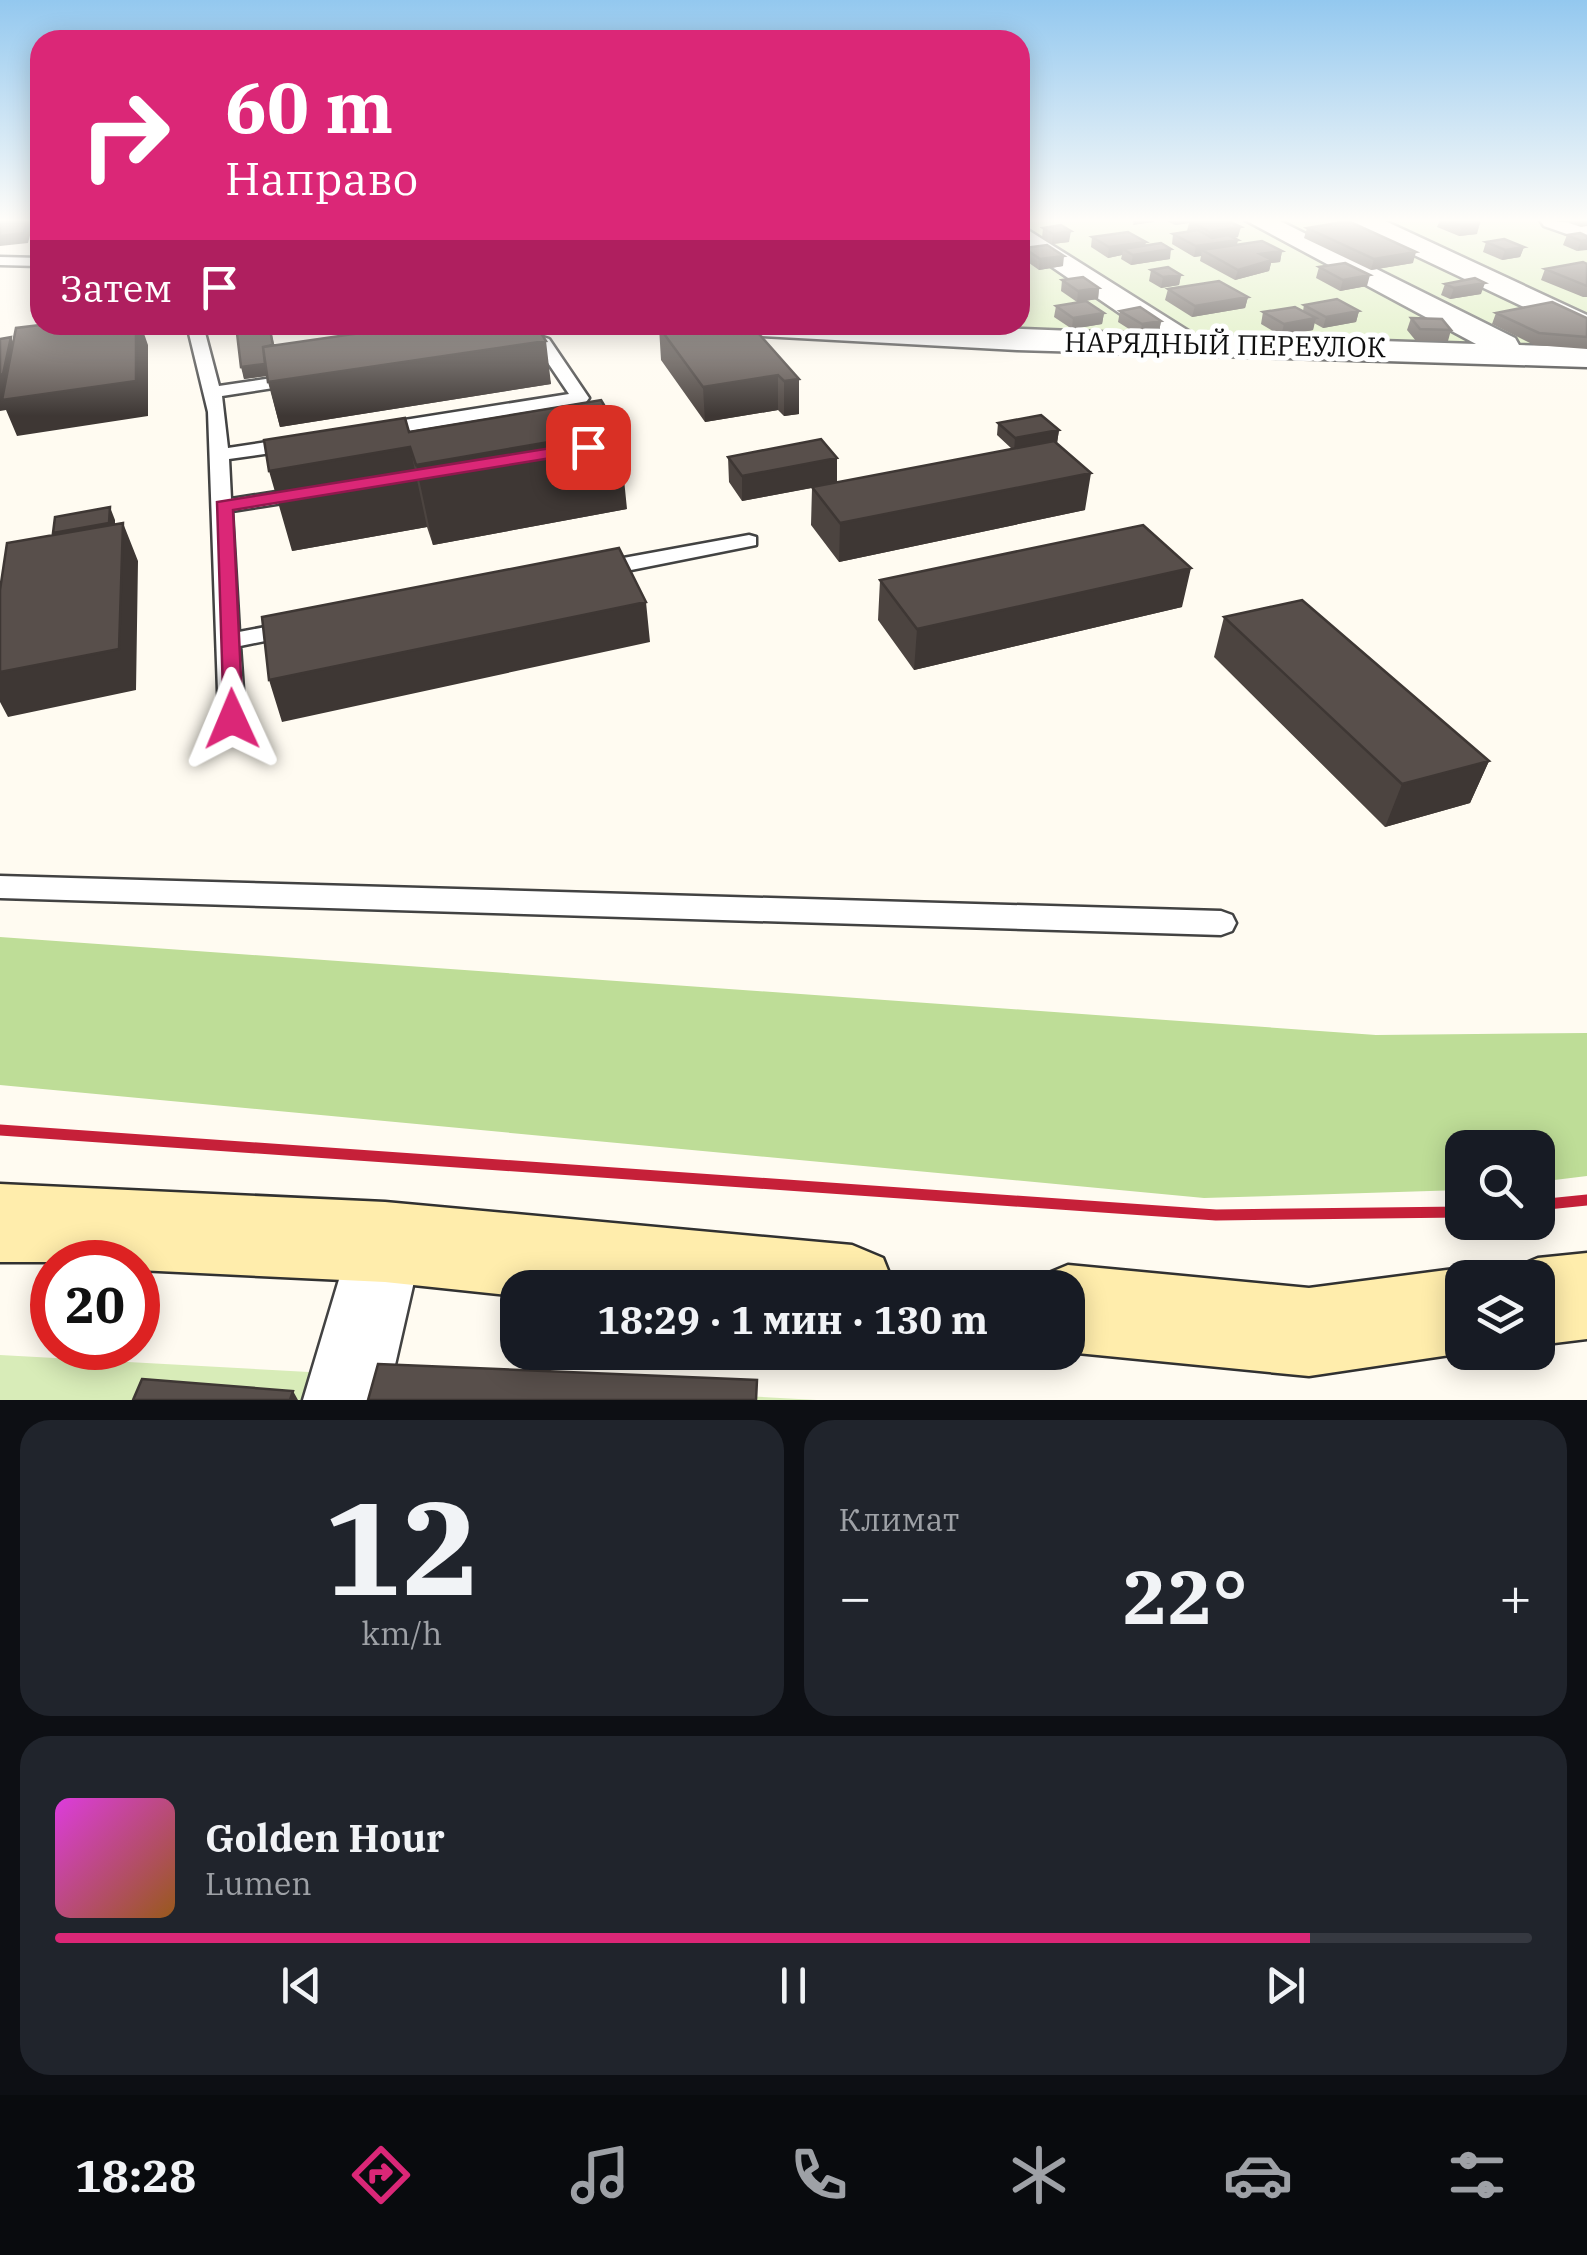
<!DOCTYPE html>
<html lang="ru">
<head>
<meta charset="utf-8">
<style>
  body { margin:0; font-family:"IBM Plex Serif",serif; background:#20242c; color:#f1f3f6; height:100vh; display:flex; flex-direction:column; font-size:38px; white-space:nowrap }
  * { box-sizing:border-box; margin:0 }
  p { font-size:32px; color:#9ea1a6 }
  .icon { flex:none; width:55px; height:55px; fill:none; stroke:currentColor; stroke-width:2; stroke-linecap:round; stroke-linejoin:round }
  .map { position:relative; height:1400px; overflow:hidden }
  .sheet { display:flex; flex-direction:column; gap:20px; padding:20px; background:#0d0f14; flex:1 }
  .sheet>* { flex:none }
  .guide { position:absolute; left:30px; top:30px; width:1000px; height:305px; border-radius:30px; box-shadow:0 5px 25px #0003; background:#db2777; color:#fff; overflow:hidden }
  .controls { position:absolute; left:1445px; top:1130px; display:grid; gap:20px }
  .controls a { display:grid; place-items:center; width:110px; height:110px; border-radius:20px; background:#171b24; box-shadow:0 5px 25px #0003; font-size:50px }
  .speed { position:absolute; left:30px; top:1240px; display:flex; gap:20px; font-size:50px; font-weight:700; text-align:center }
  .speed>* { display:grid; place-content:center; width:130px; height:130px; border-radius:50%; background:#171b24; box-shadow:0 5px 25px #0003; line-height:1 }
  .speed .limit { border:15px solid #d22; background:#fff; color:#111 }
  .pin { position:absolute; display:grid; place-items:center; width:85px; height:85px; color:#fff; margin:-42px; border-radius:20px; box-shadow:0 5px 15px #0006 }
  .me { position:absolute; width:110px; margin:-55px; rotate:359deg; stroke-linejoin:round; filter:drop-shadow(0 0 8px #0008) }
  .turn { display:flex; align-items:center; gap:35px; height:210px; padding:0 30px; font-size:45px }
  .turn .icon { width:130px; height:130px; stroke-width:2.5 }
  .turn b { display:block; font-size:70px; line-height:85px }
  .then { display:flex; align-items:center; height:95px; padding:0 30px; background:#0003; gap:20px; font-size:38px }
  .big { font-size:75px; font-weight:700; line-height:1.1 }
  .sheet .card { flex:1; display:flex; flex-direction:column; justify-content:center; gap:15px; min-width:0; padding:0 35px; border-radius:30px; background:#20242c }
  .sheet .dial { align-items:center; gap:0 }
  .dial b { font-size:130px; line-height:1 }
  .song { display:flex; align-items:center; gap:30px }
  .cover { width:120px; height:120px; border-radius:15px; background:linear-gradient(135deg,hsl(300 70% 55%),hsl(30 70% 35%)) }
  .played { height:10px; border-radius:5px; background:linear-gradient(90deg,#db2777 85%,#363941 85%) }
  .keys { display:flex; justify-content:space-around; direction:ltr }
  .heat { display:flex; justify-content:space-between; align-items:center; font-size:55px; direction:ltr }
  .sheet .tiles { flex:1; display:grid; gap:20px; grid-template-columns:1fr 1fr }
  .card:last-child { grid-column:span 2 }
  .trip { position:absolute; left:500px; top:1270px; width:585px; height:100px; border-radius:30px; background:#171b24; box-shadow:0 5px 25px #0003; font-weight:700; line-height:100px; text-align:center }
  .tab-bar { display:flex; height:160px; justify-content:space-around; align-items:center; background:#090b0e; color:#9ea1a6 }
  .tab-bar .icon { width:70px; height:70px }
  .tab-bar .on { color:#db2777 }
  .tab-bar b { font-size:45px; color:#f1f3f6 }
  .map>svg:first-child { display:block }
  .green { fill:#d8ecb8 }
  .forest { fill:#bedd97 }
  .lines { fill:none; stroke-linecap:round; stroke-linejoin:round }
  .service-casing { stroke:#424242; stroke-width:5 }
  .minor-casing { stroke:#424242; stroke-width:5 }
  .secondary-casing { stroke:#313131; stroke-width:5 }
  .service { fill:#fff; fill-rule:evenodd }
  .minor { fill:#fff; fill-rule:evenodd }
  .secondary { fill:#ffedac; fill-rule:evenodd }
  .rail { stroke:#c62039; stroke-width:11 }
  .wall { fill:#4c4440 }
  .shaded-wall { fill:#3e3734 }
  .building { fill:#584f4b; stroke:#3e3734; stroke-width:2.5 }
  .route { fill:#db2777; stroke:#8e194d; stroke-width:2.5 }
  .labels { text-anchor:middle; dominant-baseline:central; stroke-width:10; stroke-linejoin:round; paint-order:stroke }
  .far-street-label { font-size:28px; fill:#0f0f0f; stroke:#fff }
</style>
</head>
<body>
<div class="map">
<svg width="1587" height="1400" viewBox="0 0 1587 1400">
  <rect width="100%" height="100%" fill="#fffbf1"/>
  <!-- green -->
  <path class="green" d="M 1020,220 L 1587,220 L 1587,364 L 649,325 L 1020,325 Z
    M 0,1355 L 817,1400 L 0,1400 Z"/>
  <!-- forest -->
  <path class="forest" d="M 0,937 L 1376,1035 L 1587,1033 L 1587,1176 L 1538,1182 L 1538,1148 L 1462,1148 L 1462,1190 L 1204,1198 L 0,1085 Z"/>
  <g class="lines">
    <defs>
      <path id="service" d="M 0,257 L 40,258 L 40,266 L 0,265 Z
        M 187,325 L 203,325 L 219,386 L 299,374 L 308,379 L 299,384 L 222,396 L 228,448 L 299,437 L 308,443 L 299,449 L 229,459 L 231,499 L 308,487 L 318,493 L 308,499 L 232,511 L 239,632 L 297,621 L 309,628 L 305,633 L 240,646 L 245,719 L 232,727 L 219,719 L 208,412 Z
        M 543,337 L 549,339 L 589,398 L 586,402 L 373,437 L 364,431 L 373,425 L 569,394 L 538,348 L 516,351 L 508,346 Z
        M 749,535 L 756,537 L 756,545 L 596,577 L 585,570 L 596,563 Z
        M 0,876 L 1221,911 L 1232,915 L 1236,923 L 1232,931 L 1221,935 L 0,898 Z"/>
      <path id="minor" d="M 1245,220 L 1278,220 L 1515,338 L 1519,345 L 1587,347 L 1587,367 L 1017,350 L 744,335 L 728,325 L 920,325 L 1150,334 L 1020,245 L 1020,225 L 1195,335 L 1476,344 Z
        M 1349,220 L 1383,220 L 1587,315 L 1587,337 L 1353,226 Z
        M 1540,220 L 1587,224 L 1587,241 L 1544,226 Z
        M 385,1205 L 412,1216 L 423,1242 L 387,1400 L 303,1400 L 358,1216 Z"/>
      <path id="secondary" d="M 0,1184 L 385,1202 L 852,1245 L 883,1258 L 895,1288 L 518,1288 L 518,1296 L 385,1282 L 138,1270 L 138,1262 L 0,1262 Z
        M 1587,1253 L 1587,1339 L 1538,1345 L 1538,1278 L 1505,1278 L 1507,1271 L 1538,1258 Z
        M 1068,1265 L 1309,1288 L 1462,1268 L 1485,1278 L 1462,1278 L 1462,1352 L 1470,1352 L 1309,1376 L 1067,1352 L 1068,1288 L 1033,1288 L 1037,1278 Z"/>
    </defs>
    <!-- service casing -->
    <use href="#service" class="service-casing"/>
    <!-- minor casing -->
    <use href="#minor" class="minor-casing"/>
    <!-- secondary casing -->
    <use href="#secondary" class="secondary-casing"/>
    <!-- service -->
    <use href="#service" class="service"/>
    <!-- minor -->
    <use href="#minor" class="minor"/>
    <!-- secondary -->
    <use href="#secondary" class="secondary"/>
    <!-- rail -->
    <path class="rail" d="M 0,1130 L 1216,1215 L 1462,1212
      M 1538,1205 L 1587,1200"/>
  </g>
  <!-- wall -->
  <path class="wall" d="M 1165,220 L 1226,220 L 1238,237 L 1234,238 L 1237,245 L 1282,251 L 1280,262 L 1271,263 L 1269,271 L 1235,280 L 1200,261 L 1201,256 L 1194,257 L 1172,244 L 1173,234 L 1189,232 L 1187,231 L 1189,223 L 1175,225 Z
    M 1440,220 L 1471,220 L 1477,234 L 1459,236 L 1437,227 Z
    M 1570,220 L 1587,220 L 1587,226 L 1581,227 L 1569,223 Z
    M 1043,228 L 1069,242 L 1052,244 L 1042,238 Z
    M 1307,228 L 1413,263 L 1371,270 L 1304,238 Z
    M 1567,235 L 1587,236 L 1577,251 L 1563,245 Z
    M 1092,237 L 1145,245 L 1170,259 L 1131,265 L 1121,259 L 1122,255 L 1108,258 L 1091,247 Z
    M 1486,242 L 1524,247 L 1520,257 L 1502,260 L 1483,252 Z
    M 1024,248 L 1063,266 L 1039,270 L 1022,258 Z
    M 1587,264 L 1587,297 L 1583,297 L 1541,280 L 1545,269 Z
    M 1319,267 L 1367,286 L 1340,291 L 1316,278 Z
    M 1151,270 L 1181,275 L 1179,285 L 1161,288 L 1149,281 Z
    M 1062,280 L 1099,288 L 1098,299 L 1077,302 L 1061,291 Z
    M 1445,284 L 1481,294 L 1450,299 L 1441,295 Z
    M 1168,289 L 1248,297 L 1245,308 L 1192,317 L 1165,300 Z
    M 1304,305 L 1359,311 L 1356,322 L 1323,328 L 1314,323 L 1313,330 L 1281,336 L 1261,324 L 1263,312 L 1303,311 Z
    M 1056,306 L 1104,313 L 1102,324 L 1072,329 L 1054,317 Z
    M 1120,311 L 1161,321 L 1159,332 L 1140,336 L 1118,322 Z
    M 1496,313 L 1587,318 L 1587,349 L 1534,345 L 1492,324 Z
    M 1411,318 L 1451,330 L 1448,341 L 1416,341 L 1407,330 Z
    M 236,325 L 270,325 L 274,345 L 370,332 L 277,325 L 536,325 L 551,384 L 280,427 L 267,376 L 244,379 Z
    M 659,327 L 799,379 L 799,414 L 784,416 L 778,410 L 705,422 L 661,360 Z
    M 998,423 L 1059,430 L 1057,443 L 1085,510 L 839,562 L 811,525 L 812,488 L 742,501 L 729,482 L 728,457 L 837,482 L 1012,449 L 997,435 Z
    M 409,432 L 627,509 L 433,545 L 427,527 L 292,551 Z
    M 880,580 L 1182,607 L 914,670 L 878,620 Z
    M 1224,617 L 1489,761 L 1470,803 L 1385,827 L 1214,657 Z"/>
  <!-- shaded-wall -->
  <path class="shaded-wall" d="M 27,220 L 34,220 L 28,243 L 0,246 L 0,236 Z
    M 1134,220 L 1154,220 L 1154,222 L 1133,225 Z
    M 1176,220 L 1208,220 L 1189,221 L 1189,223 L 1175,225 Z
    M 1480,223 L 1477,234 L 1459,236 L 1462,226 Z
    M 1241,227 L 1238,237 L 1208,242 L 1210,232 Z
    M 1071,231 L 1069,242 L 1052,244 L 1053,234 Z
    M 1238,240 L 1236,250 L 1202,250 L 1201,256 L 1194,257 L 1196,246 Z
    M 1587,240 L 1587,250 L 1577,251 L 1581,241 Z
    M 1146,242 L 1144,252 L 1123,249 L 1122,255 L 1108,258 L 1109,247 Z
    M 1524,247 L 1520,257 L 1502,260 L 1505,250 Z
    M 1171,249 L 1170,259 L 1131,265 L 1133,255 Z
    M 1282,251 L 1280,262 L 1271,263 L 1269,271 L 1235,280 L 1238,270 L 1260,254 Z
    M 1416,252 L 1413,263 L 1371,270 L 1374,259 Z
    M 1064,256 L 1063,266 L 1039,270 L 1040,259 Z
    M 1181,275 L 1179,285 L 1161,288 L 1163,277 Z
    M 1370,275 L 1367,286 L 1340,291 L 1343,280 Z
    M 1485,283 L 1481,294 L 1450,299 L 1454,288 Z
    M 1099,288 L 1098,299 L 1077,302 L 1078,291 Z
    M 1248,297 L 1245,308 L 1192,317 L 1195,306 Z
    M 1359,311 L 1356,322 L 1323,328 L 1326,317 Z
    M 1104,313 L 1102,324 L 1072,329 L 1073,318 Z
    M 1316,318 L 1313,330 L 1281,336 L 1284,324 Z
    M 1161,321 L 1159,332 L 1140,336 L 1142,324 Z
    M 136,325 L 141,325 L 148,345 L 148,416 L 17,436 L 6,410 L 0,411 L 0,375 L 11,337 L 24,371 Z
    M 269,325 L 280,374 L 244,379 L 241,367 Z
    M 546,341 L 551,384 L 280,427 L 268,382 Z
    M 778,375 L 778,410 L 705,422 L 703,387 Z
    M 799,379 L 799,414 L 784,416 L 784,381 Z
    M 619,430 L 627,509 L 433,545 L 416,465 Z
    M 1059,430 L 1057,443 L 1014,451 L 1015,438 Z
    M 410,447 L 427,527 L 292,551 L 269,471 Z
    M 837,458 L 837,483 L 742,501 L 742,476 Z
    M 1091,473 L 1085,510 L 839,562 L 840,523 Z
    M 110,507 L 115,520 L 115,536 L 59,546 L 53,533 Z
    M 123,523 L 138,561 L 136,690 L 8,717 L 0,702 L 0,672 Z
    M 1191,568 L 1182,607 L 914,670 L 917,629 Z
    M 646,602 L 650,642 L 282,722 L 269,680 Z
    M 1489,761 L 1470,803 L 1385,827 L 1402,784 Z
    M 293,1391 L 298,1400 L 290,1400 Z"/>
  <!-- building -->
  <path class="building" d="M 0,220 L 27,220 L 24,233 L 0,236 Z
    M 1195,220 L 1226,220 L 1241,227 L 1210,232 L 1189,221 Z
    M 1446,220 L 1471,220 L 1480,223 L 1462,226 Z
    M 1348,221 L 1416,252 L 1374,259 L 1307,228 Z
    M 1061,225 L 1071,231 L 1053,234 L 1043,228 Z
    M 1198,230 L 1212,238 L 1228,235 L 1238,240 L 1196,246 L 1173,234 Z
    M 1128,232 L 1146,242 L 1109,247 L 1092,237 Z
    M 1580,233 L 1587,236 L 1587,240 L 1581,241 L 1567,235 Z
    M 1504,239 L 1524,247 L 1505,250 L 1486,242 Z
    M 1262,241 L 1282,251 L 1260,254 L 1272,260 L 1238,270 L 1202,250 Z
    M 1161,243 L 1171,249 L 1133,255 L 1123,249 Z
    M 1047,245 L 1064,256 L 1040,259 L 1024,248 Z
    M 1583,262 L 1587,264 L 1587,286 L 1545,269 Z
    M 1345,263 L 1370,275 L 1343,280 L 1319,267 Z
    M 1168,267 L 1181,275 L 1163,277 L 1151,270 Z
    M 1083,277 L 1099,288 L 1078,291 L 1062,280 Z
    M 1475,278 L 1485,283 L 1454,288 L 1445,284 Z
    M 1219,281 L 1248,297 L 1195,306 L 1168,289 Z
    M 1337,299 L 1359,311 L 1326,317 L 1304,305 Z
    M 1086,301 L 1104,313 L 1073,318 L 1056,306 Z
    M 1552,302 L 1587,318 L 1587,337 L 1539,333 L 1496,313 Z
    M 1140,307 L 1161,321 L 1142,324 L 1120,311 Z
    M 1295,307 L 1316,318 L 1284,324 L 1263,312 Z
    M 1411,318 L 1442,319 L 1451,330 L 1420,329 Z
    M 40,325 L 136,325 L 136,381 L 2,400 L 16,328 Z
    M 236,325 L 269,325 L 273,345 L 263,347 L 265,364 L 241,367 Z
    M 416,325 L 536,325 L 546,341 L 268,382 L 263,347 Z
    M 676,325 L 751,325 L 799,379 L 784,381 L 778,375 L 703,387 L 659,327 Z
    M 11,337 L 3,374 L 0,375 L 0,339 Z
    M 601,400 L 619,430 L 416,465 L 410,447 L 269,471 L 264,440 L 405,418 L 409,432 Z
    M 1041,415 L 1059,430 L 1015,438 L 998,423 Z
    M 821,439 L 837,458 L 742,476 L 728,457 Z
    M 1054,441 L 1091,473 L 840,523 L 812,487 Z
    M 110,507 L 109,523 L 53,533 L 55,517 Z
    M 123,523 L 119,649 L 0,672 L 0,590 L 7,543 Z
    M 1143,525 L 1191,568 L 917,629 L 880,580 Z
    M 619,548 L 646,602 L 269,680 L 262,617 Z
    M 1302,600 L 1489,761 L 1402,784 L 1224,617 Z
    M 378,1364 L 757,1380 L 756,1400 L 368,1400 Z
    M 142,1379 L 293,1391 L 290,1400 L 133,1400 Z"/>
  <!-- sky -->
  <linearGradient id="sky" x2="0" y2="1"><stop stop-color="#93c8ef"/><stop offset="0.53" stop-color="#fffdf9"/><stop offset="1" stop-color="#fffdf9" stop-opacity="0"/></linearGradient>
  <rect width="1587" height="416" fill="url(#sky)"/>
  <!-- route -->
  <path class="route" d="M 588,442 L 596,447 L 594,451 L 233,510 L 243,719 L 232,726 L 224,724 L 217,502 Z"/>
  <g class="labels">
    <!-- far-street labels -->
    <g class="far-street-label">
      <text transform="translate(1225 344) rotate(1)">НАРЯДНЫЙ ПЕРЕУЛОК</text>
    </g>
  </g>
</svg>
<div class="controls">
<a><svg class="icon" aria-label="search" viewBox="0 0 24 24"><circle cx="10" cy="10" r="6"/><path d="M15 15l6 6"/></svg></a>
<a><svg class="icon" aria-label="layers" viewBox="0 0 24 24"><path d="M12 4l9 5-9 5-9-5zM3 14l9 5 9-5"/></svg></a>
</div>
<div class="speed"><div class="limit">20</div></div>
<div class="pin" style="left:588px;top:447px;background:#d93025"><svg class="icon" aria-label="arrive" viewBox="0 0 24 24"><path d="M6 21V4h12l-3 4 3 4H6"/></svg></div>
<svg class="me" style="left:232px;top:719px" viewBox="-20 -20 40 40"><path d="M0-17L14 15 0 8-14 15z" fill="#db2777" stroke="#fff" stroke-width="4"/></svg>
<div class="trip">18:29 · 1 мин · 130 m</div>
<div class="guide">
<div class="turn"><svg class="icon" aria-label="right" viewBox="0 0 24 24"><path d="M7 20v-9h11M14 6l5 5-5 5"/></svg><div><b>60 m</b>Направо</div></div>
<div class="then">Затем<svg class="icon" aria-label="arrive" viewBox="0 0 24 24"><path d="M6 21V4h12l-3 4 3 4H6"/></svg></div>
</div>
</div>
<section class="sheet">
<div class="tiles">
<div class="card dial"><b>12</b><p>km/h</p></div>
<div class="card"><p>Климат</p>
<div class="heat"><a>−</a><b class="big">22°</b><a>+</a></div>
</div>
<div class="card">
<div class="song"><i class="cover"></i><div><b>Golden Hour</b><p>Lumen</p></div></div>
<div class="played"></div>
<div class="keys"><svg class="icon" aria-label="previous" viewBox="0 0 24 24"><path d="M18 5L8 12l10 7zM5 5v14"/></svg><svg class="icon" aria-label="pause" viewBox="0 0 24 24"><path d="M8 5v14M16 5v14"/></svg><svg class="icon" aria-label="next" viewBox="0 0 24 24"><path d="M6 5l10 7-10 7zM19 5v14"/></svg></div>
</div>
</div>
</section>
<nav class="tab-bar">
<b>18:28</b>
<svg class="icon on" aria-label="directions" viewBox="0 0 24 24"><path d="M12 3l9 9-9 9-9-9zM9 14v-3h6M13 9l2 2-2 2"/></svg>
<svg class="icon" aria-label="music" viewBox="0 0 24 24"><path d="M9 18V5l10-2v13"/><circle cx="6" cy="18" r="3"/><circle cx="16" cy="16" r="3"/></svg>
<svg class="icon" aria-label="phone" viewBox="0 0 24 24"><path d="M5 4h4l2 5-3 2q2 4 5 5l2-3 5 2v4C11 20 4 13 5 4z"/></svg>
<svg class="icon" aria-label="climate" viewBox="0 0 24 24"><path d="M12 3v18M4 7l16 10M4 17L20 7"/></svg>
<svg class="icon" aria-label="car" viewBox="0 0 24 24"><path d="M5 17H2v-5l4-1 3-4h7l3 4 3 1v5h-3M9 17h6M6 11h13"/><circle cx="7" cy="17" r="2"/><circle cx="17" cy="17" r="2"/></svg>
<svg class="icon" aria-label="filters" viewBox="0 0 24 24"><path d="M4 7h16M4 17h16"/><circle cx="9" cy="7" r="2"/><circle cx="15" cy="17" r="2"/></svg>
</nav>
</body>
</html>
